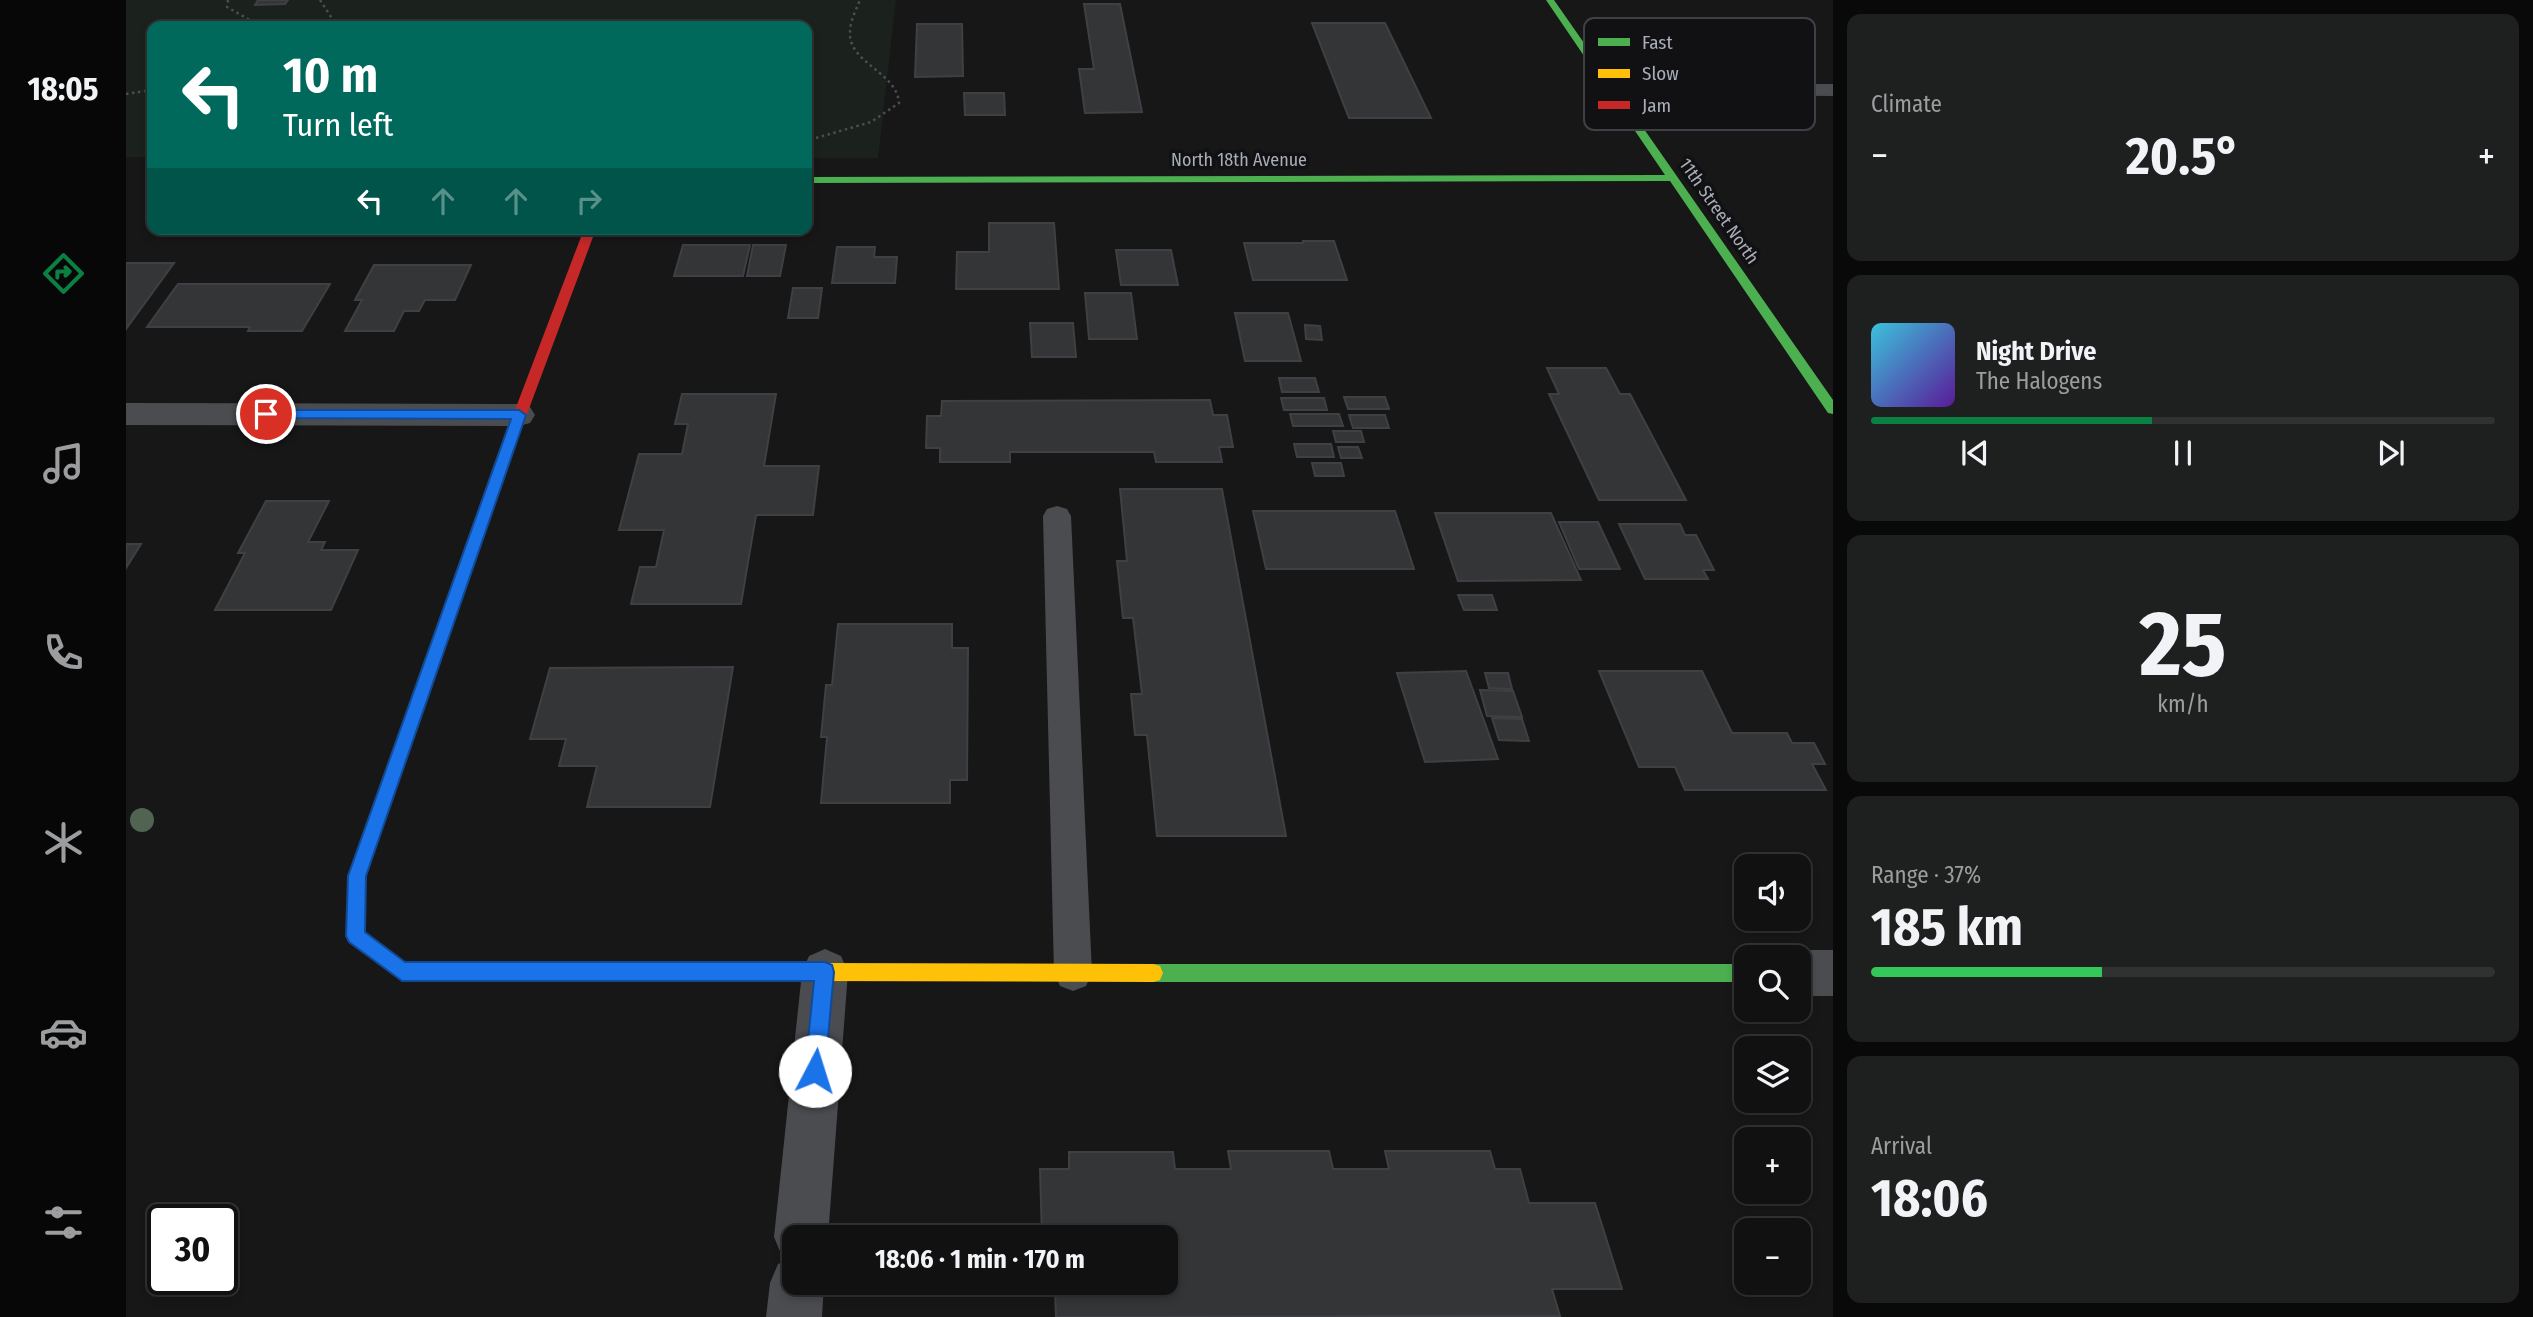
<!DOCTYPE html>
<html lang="en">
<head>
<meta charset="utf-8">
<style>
  body { margin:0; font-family:"Fira Sans Condensed",sans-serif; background:#1e1f1f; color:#f1f3f6; height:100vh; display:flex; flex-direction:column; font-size:26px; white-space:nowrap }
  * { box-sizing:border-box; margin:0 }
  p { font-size:23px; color:#9c9d9f }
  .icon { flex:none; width:38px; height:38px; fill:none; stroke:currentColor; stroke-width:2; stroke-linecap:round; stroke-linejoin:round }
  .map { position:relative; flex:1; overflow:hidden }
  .sheet { display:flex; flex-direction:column; gap:14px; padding:14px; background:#090909; width:700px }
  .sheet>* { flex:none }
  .guide { position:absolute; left:21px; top:21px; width:665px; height:214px; border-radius:14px; box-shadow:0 4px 10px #0003,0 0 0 2px #303131; background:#00695c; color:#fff; overflow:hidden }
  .buttons { position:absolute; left:1608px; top:854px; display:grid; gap:14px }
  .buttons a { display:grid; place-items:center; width:77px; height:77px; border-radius:14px; background:#111; box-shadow:0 4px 10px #0003,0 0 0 2px #303131; font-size:35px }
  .speed { position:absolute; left:21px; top:1204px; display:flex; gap:14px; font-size:35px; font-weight:700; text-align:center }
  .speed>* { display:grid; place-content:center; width:91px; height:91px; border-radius:50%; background:#111; box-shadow:0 4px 10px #0003,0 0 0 2px #303131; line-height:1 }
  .speed .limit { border:4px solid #111; border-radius:10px; background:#fff; color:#111 }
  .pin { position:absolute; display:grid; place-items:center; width:60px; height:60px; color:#fff; margin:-30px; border:4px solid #fff; border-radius:50%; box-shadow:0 2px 7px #0007 }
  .me { position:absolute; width:77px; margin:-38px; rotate:5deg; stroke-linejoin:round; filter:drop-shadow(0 0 5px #0008) }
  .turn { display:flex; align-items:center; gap:24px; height:147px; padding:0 21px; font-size:32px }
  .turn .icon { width:91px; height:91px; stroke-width:2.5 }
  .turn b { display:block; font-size:49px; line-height:60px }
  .lanes { display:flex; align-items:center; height:66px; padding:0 21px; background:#0003; justify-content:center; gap:35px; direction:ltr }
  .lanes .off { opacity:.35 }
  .big { font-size:52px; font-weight:700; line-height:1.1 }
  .sheet .card { flex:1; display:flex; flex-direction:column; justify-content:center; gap:10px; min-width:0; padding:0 24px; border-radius:14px; background:#1e1f1f }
  .sheet .dial { align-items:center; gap:0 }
  .dial b { font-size:91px; line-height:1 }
  .song { display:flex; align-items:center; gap:21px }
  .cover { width:84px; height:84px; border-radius:10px; background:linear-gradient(135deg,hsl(190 70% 55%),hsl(270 70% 35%)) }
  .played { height:7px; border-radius:4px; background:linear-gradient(90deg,#0b8043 45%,#303131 45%) }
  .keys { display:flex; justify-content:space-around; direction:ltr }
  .heat { display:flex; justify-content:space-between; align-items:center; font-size:38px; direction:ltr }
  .charge { height:10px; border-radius:5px; background:linear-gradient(90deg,#34c759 37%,#303131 0) }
  .trip { position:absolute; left:656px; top:1225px; width:396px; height:70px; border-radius:14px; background:#111; box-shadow:0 4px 10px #0003,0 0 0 2px #303131; font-weight:700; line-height:70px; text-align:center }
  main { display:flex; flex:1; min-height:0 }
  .menu { display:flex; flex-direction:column; width:126px; justify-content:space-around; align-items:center; background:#070707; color:#9c9d9f }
  .menu .icon { width:49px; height:49px }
  .menu .selected { color:#0b8043 }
  .menu b { font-size:32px; color:#f1f3f6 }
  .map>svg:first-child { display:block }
  .green { fill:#1b211c }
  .building { fill:#343537; stroke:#3f4043; stroke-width:2 }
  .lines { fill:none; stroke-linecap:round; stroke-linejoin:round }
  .path { stroke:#4d4e52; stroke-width:2.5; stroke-dasharray:2.5 3.5; stroke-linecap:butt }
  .lane { fill:#4b4c50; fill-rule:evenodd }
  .street { fill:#4b4c50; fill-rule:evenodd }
  .fast { fill:#4caf50; fill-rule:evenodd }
  .slow { fill:#ffc107; fill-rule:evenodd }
  .jam { fill:#c62828; fill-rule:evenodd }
  .tree { fill:#506451 }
  .route { fill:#1a73e8; stroke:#114b97; stroke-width:2 }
  .labels { text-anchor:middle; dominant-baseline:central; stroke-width:7; stroke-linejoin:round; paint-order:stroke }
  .far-street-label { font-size:18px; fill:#a8adb8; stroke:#111113 }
  .key { fill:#111113; stroke:#3e4045; stroke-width:2 }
  .key-label { font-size:19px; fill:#a8adb8 }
</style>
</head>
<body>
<main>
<nav class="menu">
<b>18:05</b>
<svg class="icon selected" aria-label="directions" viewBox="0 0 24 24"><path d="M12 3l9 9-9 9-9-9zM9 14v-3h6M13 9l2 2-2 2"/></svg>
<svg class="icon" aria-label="music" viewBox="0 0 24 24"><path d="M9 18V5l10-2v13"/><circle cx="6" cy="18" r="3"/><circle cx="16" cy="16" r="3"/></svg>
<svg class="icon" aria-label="phone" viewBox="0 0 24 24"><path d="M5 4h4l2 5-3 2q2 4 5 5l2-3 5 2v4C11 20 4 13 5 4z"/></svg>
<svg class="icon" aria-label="climate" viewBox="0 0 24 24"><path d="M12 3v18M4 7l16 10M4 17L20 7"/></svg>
<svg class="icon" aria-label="car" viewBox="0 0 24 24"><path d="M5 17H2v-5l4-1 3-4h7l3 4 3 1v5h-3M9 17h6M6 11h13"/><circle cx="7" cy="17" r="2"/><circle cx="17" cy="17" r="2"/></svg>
<svg class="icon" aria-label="filters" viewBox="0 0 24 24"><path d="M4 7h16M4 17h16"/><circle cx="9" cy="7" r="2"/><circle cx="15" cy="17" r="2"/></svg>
</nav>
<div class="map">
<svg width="1707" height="1317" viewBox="0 0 1707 1317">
  <rect width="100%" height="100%" fill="#171717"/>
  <!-- green -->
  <path class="green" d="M 0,0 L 770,0 L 752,158 L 681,158 L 681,26 L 26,26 L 26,157 L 0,157 Z"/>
  <!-- building -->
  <path class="building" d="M 132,0 L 162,0 L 159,4 L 129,5 Z
    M 958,4 L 994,4 L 1016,112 L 959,113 L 953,69 L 968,69 Z
    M 1186,23 L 1259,23 L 1305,118 L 1223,118 Z
    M 791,24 L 836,24 L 837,76 L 789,77 Z
    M 838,93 L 878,93 L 879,115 L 839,115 Z
    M 863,223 L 928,223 L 933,289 L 830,289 L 831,252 L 863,252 Z
    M 1177,241 L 1208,241 L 1221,280 L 1127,280 L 1118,243 L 1177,243 Z
    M 557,245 L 624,245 L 617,276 L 548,276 Z
    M 627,245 L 660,245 L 654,276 L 621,276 Z
    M 711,247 L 749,247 L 748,257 L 771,257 L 769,283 L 706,283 Z
    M 990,250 L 1045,250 L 1052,285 L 995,285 Z
    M 0,263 L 48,263 L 0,329 Z
    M 248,265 L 345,265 L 329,300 L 299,300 L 293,311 L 278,311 L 268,331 L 219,331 L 236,300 L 229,300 Z
    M 52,284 L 204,284 L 176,331 L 122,331 L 124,327 L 21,327 Z
    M 667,288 L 696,288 L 692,318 L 662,318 Z
    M 959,293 L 1005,293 L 1011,339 L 963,339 Z
    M 1109,313 L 1162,313 L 1175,361 L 1119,361 Z
    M 904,323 L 947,323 L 950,357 L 906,357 Z
    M 1179,325 L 1194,326 L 1196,340 L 1180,339 Z
    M 1421,368 L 1480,368 L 1494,394 L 1504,394 L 1560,500 L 1473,500 L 1423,394 L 1433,394 Z
    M 1153,378 L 1189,378 L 1193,392 L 1156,392 Z
    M 556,394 L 650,394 L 638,466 L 693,466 L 687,515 L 630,515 L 615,604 L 505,604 L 514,567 L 530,567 L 538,530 L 493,530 L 513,454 L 556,454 L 562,424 L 549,424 Z
    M 1218,397 L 1259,397 L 1263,409 L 1222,409 Z
    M 1155,398 L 1198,398 L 1201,410 L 1158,410 Z
    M 1084,400 L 1087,415 L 1101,415 L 1107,447 L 1093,447 L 1096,462 L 1030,462 L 1028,452 L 884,452 L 884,462 L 814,462 L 814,448 L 800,448 L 801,416 L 815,416 L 816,401 Z
    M 1164,414 L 1213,414 L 1217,426 L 1167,426 Z
    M 1223,415 L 1259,415 L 1263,428 L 1227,428 Z
    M 1207,431 L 1235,431 L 1238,442 L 1210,442 Z
    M 1168,444 L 1205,444 L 1208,457 L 1171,457 Z
    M 1212,447 L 1232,447 L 1236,458 L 1215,458 Z
    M 1186,463 L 1215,463 L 1218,476 L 1189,476 Z
    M 994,489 L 1096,489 L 1160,836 L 1031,836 L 1021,735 L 1009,735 L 1005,694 L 1016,694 L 1007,618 L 997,618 L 991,561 L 1001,561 Z
    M 140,501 L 203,501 L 182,542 L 199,542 L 195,550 L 232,550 L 205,610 L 89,610 L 119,553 L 112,553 Z
    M 1127,511 L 1269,511 L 1288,569 L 1140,569 Z
    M 1309,513 L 1425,513 L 1455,580 L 1332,581 Z
    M 1433,522 L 1472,522 L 1494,569 L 1453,569 Z
    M 1493,524 L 1554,524 L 1559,535 L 1570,535 L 1588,570 L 1577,570 L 1582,579 L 1519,579 Z
    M 0,544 L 15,544 L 0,568 Z
    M 1332,595 L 1366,595 L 1371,610 L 1338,610 Z
    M 712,624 L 826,624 L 826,648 L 842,648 L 841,780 L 824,780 L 824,803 L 695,803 L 701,737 L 695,737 L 700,685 L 706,685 Z
    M 607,667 L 584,807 L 461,807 L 471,766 L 433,766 L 440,739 L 404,739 L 424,668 Z
    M 1340,671 L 1372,759 L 1299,762 L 1271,673 Z
    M 1473,671 L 1576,671 L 1606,733 L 1661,733 L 1666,743 L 1688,743 L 1699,764 L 1686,764 L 1700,790 L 1559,790 L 1549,767 L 1513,767 Z
    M 1359,673 L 1382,673 L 1386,689 L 1363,688 Z
    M 1354,690 L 1387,691 L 1396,717 L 1361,716 Z
    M 1366,718 L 1396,719 L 1403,741 L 1373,740 Z
    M 1102,1151 L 1203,1151 L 1207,1169 L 1263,1169 L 1259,1151 L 1364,1151 L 1369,1169 L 1394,1169 L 1403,1203 L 1469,1203 L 1496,1289 L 1426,1289 L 1434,1316 L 930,1317 L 929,1290 L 917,1290 L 917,1283 L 1040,1283 L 1040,1237 L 916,1237 L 914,1169 L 943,1169 L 943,1152 L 1047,1152 L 1049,1169 L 1105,1169 Z"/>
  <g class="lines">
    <!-- path -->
    <path class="path" d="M 102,0 L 101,7 L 134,26
      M 194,0 L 211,26
      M 0,94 L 26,90
      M 690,138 L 745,122 L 773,103 C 771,72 722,63 724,32 C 724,21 730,10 734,0"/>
    <!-- lane -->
    <path class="lane" d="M 1486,84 L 1707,84 L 1707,96 L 1479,94 L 1476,90 Z
      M 931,506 L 941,509 L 945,516 L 966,973 L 960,986 L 947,991 L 934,986 L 928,973 L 917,516 L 921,509 Z"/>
    <!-- street -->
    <path class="street" d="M 0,403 L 393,404 L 404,407 L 409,415 L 404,423 L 393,426 L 0,425 Z
      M 699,949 L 715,956 L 722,972 L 702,1237 L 668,1237 L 668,1283 L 698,1283 L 696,1317 L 640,1317 L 644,1283 L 652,1264 L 663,1259 L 656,1256 L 648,1237 L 676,972 L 683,956 Z
      M 1673,950 L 1707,950 L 1707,996 L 1673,996 L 1673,957 L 1656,957 Z"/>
    <!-- fast -->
    <path class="fast" d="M 1420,0 L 1428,0 L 1707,400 L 1707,414 L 1702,413 L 1544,181 L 681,183 L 681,177 L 1539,175 Z
      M 230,911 L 237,914 L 239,932 L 279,963 L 683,963 L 690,965 L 693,972 L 690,979 L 683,981 L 276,981 L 223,942 C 219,933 219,923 223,914 Z
      M 1027,964 L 1620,964 L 1620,982 L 1027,982 L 1020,980 L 1017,973 L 1020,966 Z"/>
    <!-- slow -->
    <path class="slow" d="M 378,452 L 385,457 L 240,876 L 239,920 L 237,926 L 230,929 L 223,926 L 221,920 L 222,876 L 371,457 Z
      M 683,963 L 1027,964 L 1034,966 L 1037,973 L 1034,980 L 1027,982 L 683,981 L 676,979 L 673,972 L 676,965 Z"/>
    <!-- jam -->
    <path class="jam" d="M 458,229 L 470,229 L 385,457 L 383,460 L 373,460 L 371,457 Z"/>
  </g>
  <!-- trees -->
  <circle class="tree" cx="16" cy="820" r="12"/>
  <!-- route -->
  <path class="route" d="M 140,410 L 393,410 L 400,415 L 240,876 L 239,932 L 279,962 L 699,962 L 706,965 L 708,972 L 699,1071 L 697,1079 L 689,1082 L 682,1079 L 679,1071 L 688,981 L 276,981 L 223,942 L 220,936 L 222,876 L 385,419 L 135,418 L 135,411 Z"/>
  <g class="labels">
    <!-- far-street labels -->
    <g class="far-street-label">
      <text x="1113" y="160">North 18th Avenue</text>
      <text transform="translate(1593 211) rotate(55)">11th Street North</text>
    </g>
  </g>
  <!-- legend -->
  <rect x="1458" y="18" width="231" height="112" rx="10" class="key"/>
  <rect x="1472" y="38" width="32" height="8" fill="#4caf50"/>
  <rect x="1472" y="69" width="32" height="9" fill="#ffc107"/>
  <rect x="1472" y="101" width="32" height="8" fill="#c62828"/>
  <g class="key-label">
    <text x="1516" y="49">Fast</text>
    <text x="1516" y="80">Slow</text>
    <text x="1516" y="112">Jam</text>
  </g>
</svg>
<div class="buttons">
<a><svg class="icon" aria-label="sound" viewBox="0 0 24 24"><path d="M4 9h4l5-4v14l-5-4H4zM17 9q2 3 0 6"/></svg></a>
<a><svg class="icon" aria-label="search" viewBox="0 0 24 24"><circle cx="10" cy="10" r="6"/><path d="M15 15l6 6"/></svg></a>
<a><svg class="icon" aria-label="layers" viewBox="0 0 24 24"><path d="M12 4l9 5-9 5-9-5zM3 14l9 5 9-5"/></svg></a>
<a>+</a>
<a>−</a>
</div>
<div class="speed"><div class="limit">30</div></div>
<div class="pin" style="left:140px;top:414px;background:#d93025"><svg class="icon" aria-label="arrive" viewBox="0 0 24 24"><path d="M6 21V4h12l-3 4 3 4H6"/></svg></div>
<svg class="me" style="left:689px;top:1071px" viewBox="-20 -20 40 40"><circle r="19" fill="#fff"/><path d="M0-13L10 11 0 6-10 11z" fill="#1a73e8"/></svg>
<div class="trip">18:06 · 1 min · 170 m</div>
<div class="guide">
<div class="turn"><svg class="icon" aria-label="left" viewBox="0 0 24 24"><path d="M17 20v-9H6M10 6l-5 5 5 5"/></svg><div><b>10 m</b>Turn left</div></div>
<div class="lanes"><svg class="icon" aria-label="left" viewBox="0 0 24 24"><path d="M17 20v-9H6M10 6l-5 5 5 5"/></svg><svg class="icon off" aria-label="ahead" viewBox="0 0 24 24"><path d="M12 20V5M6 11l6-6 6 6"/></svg><svg class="icon off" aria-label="ahead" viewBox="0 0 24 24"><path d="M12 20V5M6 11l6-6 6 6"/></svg><svg class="icon off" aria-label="right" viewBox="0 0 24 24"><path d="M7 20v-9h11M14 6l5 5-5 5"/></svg></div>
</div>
</div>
<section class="sheet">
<div class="card"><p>Climate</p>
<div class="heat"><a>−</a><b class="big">20.5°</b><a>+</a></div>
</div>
<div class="card">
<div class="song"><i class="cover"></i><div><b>Night Drive</b><p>The Halogens</p></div></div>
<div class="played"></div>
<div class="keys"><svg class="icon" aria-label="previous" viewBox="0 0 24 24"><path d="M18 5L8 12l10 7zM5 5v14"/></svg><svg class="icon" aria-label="pause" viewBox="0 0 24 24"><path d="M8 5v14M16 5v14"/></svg><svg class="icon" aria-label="next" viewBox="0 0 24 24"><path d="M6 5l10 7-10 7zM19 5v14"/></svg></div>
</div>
<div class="card dial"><b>25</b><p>km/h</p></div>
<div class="card"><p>Range · 37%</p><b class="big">185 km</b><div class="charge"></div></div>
<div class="card"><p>Arrival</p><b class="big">18:06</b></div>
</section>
</main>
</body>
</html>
